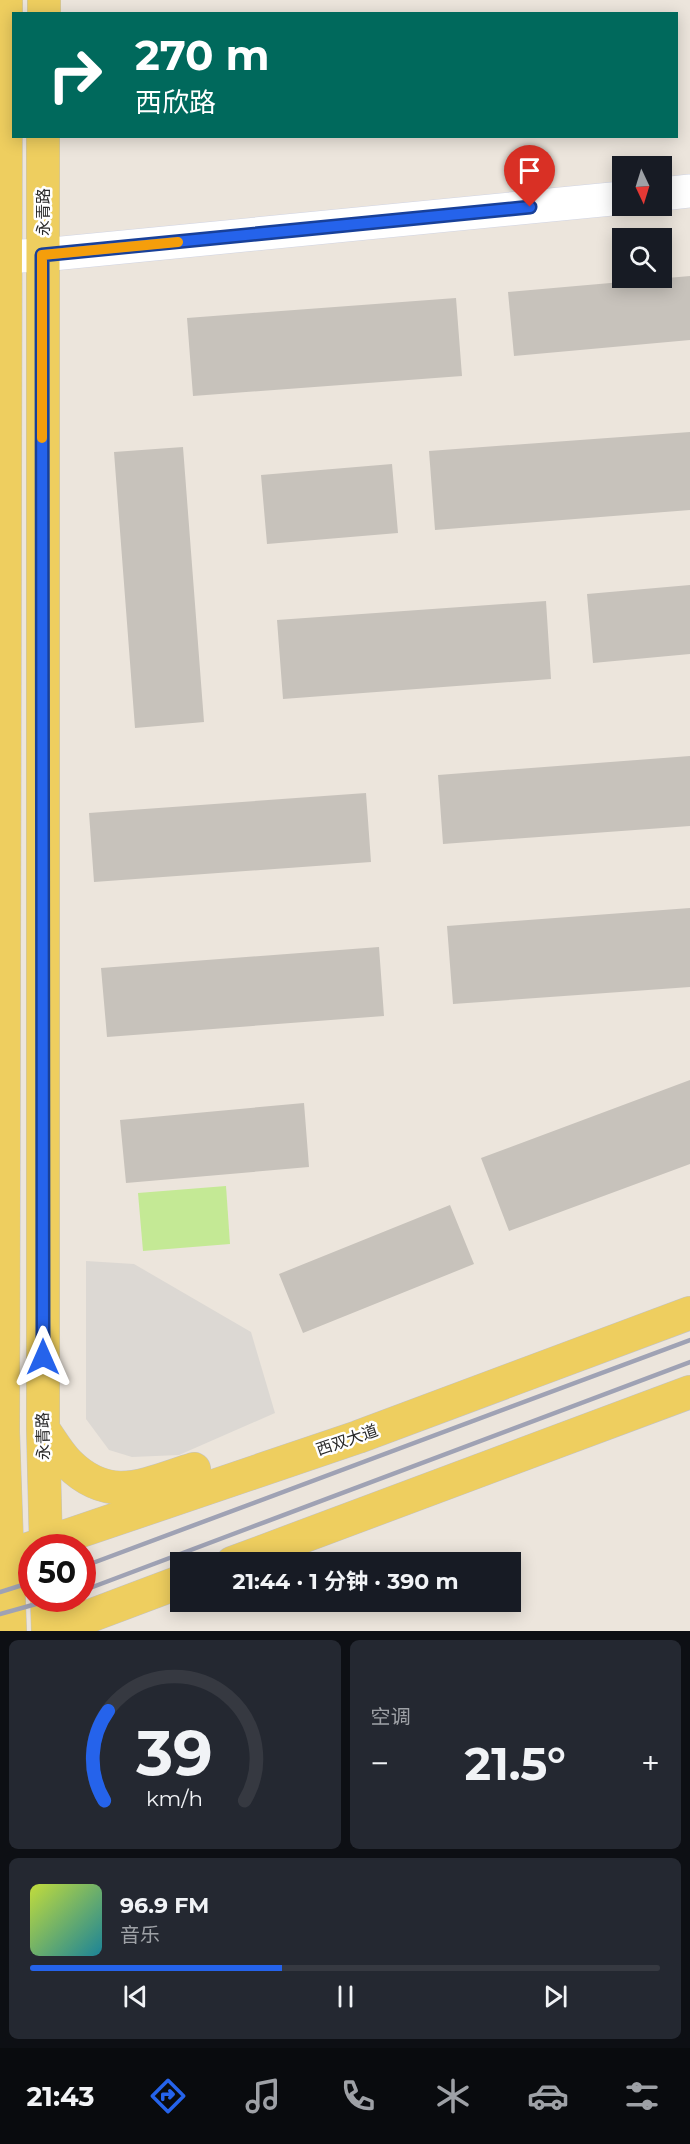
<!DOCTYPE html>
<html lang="zh">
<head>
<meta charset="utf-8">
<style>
  body { margin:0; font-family:Montserrat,"Noto Sans SC",sans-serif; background:#242831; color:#f1f3f6; height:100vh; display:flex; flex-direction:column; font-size:22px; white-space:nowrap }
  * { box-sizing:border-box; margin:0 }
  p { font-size:20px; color:#9ea1a6 }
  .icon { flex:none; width:33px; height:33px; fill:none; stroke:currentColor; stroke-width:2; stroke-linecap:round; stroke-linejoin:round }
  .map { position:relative; height:1631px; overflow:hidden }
  .sheet { display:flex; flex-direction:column; gap:9px; padding:9px; background:#0d0f14; flex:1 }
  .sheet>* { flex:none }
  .banner { position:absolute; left:12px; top:12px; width:666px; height:126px; border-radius:0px; box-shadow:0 3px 15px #0003; background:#00695c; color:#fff; overflow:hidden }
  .needle { width:39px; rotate:176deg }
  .buttons { position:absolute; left:612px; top:156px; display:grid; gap:12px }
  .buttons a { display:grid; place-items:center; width:60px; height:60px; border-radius:0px; background:#171b24; box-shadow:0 3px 15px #0003; font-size:30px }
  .speed { position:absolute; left:18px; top:1534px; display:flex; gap:12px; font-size:30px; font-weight:700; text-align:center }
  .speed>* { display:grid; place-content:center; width:78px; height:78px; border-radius:50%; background:#171b24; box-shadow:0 3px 15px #0003; line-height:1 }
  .speed .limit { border:9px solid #d22; background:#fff; color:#111 }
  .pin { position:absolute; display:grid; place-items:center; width:51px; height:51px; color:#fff; margin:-62px -26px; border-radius:50% 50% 50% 0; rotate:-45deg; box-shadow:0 0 6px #0007 }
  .pin .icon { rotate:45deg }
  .me { position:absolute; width:66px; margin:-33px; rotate:0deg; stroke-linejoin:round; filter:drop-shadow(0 0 4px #0008) }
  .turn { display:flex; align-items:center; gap:21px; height:126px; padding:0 24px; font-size:27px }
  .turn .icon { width:78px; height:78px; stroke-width:2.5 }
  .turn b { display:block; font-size:42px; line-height:51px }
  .big { font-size:45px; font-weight:700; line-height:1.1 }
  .sheet .widget { flex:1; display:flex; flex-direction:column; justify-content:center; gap:9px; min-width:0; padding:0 21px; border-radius:9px; background:#242831 }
  .sheet .dial { align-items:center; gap:0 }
  .dial svg { height:156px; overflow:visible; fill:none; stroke:#363941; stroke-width:7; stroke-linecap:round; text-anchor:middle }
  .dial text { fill:#f1f3f6; stroke:none }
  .song { display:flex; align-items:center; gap:18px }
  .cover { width:72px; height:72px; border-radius:9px; background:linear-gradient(135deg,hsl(70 70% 55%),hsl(190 70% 35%)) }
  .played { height:6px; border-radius:3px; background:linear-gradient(90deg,#2563eb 40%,#363941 40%) }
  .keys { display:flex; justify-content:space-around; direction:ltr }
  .heat { display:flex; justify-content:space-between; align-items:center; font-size:33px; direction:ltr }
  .sheet .tiles { flex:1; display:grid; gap:9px; grid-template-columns:1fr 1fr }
  .widget:last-child { grid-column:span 2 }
  .trip { position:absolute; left:170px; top:1552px; width:351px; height:60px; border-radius:0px; background:#171b24; box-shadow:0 3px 15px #0003; font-weight:700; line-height:60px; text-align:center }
  .menu { display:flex; height:96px; justify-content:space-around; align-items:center; background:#090b0e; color:#9ea1a6 }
  .menu .icon { width:42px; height:42px }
  .menu .selected { color:#2563eb }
  .menu b { font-size:27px; color:#f1f3f6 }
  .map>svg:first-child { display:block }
  .pitch { fill:#c4e995 }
  .plaza { fill:#dcd8d3 }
  .building { fill:#c7c2bb }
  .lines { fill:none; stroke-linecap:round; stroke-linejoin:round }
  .minor-casing { stroke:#d1d4e2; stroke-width:34 }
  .major-casing { stroke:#c3c3c3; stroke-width:34 }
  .minor { stroke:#fff; stroke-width:33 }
  .major { stroke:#eece5f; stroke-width:33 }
  .rail { stroke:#9fa2b4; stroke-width:4.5 }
  .route-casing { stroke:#184099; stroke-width:15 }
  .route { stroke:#2563eb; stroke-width:10 }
  .slow { stroke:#f59e0b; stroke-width:10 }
  .labels { text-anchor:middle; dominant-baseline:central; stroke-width:5; stroke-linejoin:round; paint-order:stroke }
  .street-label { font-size:16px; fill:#2a2a2a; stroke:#fff }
</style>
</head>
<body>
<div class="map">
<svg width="690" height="1631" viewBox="0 0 690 1631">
  <rect width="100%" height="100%" fill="#ece5dc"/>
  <!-- pitch -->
  <path class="pitch" d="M 226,1186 L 230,1244 L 143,1251 L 138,1193 Z"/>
  <!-- plaza -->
  <path class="plaza" d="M 86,1261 L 134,1264 L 251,1332 L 275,1413 L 179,1455 L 132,1457 L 109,1450 L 86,1419 Z"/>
  <!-- building -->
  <path class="building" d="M 690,276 L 690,340 L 514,356 L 508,292 Z
    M 456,298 L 462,376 L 193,396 L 187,318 Z
    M 690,432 L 690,510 L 435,530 L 429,451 Z
    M 183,447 L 204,722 L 135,728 L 114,452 Z
    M 392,464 L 398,533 L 267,544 L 261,475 Z
    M 690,585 L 690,654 L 593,663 L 587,594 Z
    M 546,601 L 551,679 L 283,699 L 277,620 Z
    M 690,756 L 690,826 L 443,844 L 438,775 Z
    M 366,793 L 371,862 L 94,882 L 89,813 Z
    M 690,908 L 690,987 L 453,1004 L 447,926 Z
    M 379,947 L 384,1016 L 107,1037 L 101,968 Z
    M 690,1080 L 690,1164 L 509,1231 L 481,1158 Z
    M 304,1103 L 309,1167 L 126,1183 L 120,1120 Z
    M 450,1205 L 474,1264 L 303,1333 L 279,1274 Z"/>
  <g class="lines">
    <defs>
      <path id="minor" d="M 662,194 L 690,191
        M 0,257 L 42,255 L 622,198"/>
      <path id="major" d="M 6,0 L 3,1432 L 10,1631
        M 44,14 L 44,0
        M 43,136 L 43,1429 L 46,1548
        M 43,1429 C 51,1440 58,1453 68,1463 C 110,1505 146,1484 194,1469
        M 28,1549 L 358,1437 L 690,1313
        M 232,1563 L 690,1392
        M 47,1599 L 48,1631
        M 50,1631 L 180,1582"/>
    </defs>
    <!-- minor casing -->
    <use href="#minor" class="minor-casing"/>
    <!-- major casing -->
    <use href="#major" class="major-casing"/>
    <!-- minor -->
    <use href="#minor" class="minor"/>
    <!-- major -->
    <use href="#major" class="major"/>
    <!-- rail -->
    <path class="rail" d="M 82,1567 L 690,1340
      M 82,1591 L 690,1362
      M 0,1592 L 32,1582
      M 0,1614 L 54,1599"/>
  </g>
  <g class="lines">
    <defs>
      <path id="route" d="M 43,1357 L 42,255 L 530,207"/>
    </defs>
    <!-- route casing -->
    <use href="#route" class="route-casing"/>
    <!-- route -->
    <use href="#route" class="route"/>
    <!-- slow -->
    <path class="slow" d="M 42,438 L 42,255 L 178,242"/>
  </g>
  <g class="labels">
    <!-- street labels -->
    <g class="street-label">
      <text transform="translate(43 212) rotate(-90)">永青路</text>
      <text transform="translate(43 1436) rotate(-91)">永青路</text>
      <text transform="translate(347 1440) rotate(-19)">西双大道</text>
    </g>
  </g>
</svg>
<div class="buttons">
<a><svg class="needle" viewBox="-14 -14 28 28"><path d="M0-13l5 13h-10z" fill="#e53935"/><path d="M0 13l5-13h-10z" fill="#9ea1a6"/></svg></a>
<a><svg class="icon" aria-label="search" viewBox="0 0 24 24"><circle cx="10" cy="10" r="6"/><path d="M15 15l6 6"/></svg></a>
</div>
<div class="speed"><div class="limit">50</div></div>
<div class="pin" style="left:530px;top:207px;background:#d93025"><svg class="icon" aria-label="arrive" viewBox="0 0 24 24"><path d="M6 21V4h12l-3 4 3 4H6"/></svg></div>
<svg class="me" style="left:43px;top:1357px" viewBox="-20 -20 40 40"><path d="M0-17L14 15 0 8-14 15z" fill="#2563eb" stroke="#fff" stroke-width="4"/></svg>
<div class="trip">21:44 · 1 分钟 · 390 m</div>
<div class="banner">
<div class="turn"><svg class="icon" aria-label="right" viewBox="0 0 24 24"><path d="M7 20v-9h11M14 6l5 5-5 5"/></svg><div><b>270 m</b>西欣路</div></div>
</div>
</div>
<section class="sheet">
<div class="tiles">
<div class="widget dial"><svg viewBox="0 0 100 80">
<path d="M14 69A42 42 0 1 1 86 69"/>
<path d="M14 69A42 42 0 0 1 16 23" stroke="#2563eb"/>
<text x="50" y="56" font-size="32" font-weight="700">39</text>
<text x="50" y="72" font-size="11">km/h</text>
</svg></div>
<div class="widget"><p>空调</p>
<div class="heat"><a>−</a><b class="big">21.5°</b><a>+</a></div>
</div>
<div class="widget">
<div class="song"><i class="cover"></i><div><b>96.9 FM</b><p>音乐</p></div></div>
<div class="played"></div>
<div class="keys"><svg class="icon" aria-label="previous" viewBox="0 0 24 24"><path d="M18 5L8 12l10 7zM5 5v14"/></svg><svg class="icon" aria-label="pause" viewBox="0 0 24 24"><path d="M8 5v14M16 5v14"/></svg><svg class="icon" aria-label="next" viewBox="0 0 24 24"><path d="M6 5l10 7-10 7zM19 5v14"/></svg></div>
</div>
</div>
</section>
<nav class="menu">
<b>21:43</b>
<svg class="icon selected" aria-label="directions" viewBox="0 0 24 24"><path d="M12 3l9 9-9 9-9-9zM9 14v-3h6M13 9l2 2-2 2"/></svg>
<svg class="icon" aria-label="music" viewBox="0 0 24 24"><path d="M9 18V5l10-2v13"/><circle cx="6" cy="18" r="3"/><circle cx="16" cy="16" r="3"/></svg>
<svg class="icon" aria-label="phone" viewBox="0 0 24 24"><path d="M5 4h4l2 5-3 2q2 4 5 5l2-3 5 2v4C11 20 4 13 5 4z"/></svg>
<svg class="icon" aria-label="climate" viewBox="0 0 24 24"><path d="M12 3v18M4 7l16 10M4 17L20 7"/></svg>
<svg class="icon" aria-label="car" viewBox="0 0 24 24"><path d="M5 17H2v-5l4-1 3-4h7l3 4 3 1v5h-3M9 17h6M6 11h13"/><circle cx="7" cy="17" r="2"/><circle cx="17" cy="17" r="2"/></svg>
<svg class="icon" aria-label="filters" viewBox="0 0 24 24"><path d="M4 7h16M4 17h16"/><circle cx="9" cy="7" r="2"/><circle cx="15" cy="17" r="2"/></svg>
</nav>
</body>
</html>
